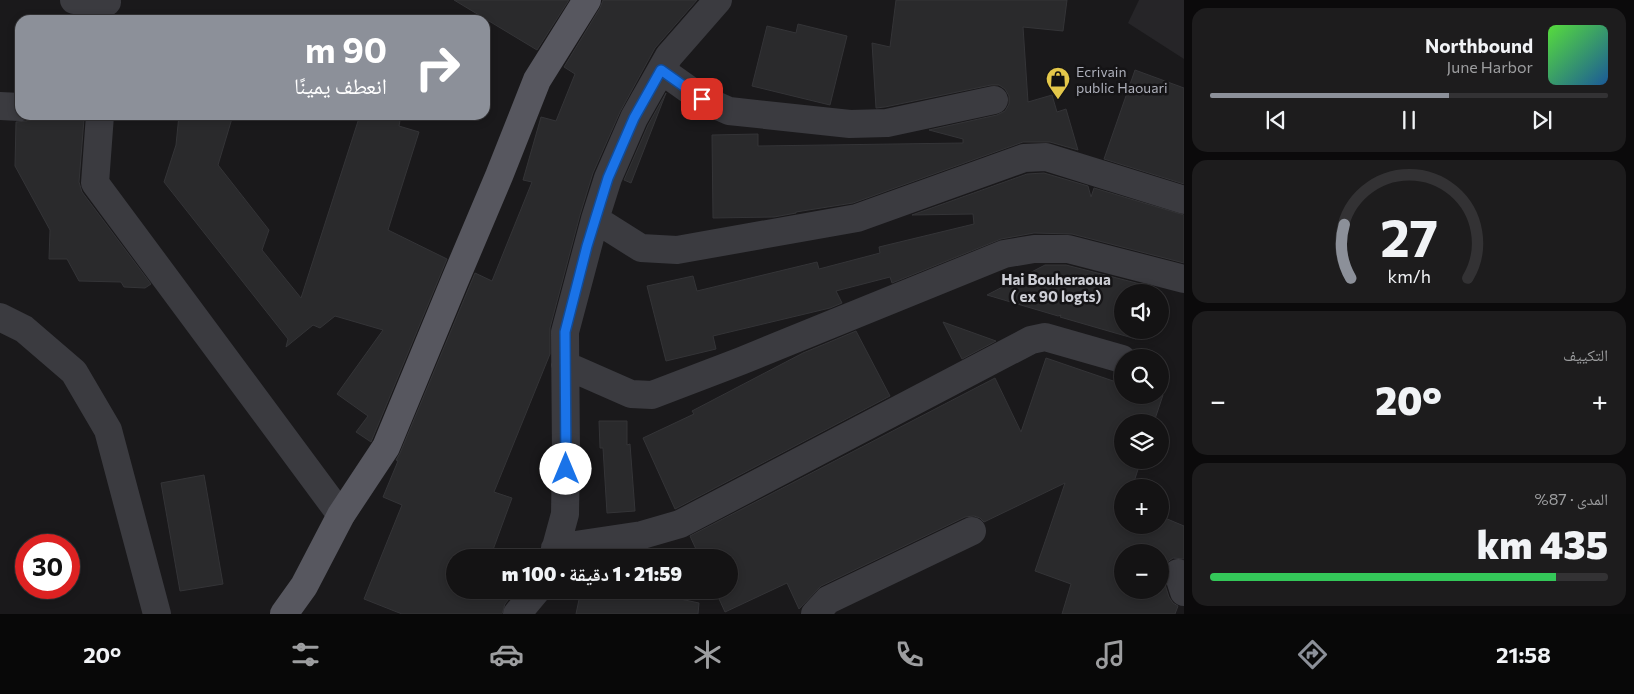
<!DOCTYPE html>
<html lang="ar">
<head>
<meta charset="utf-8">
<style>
  body { margin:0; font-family:Commissioner,"Noto Naskh Arabic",sans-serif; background:#1d1c1d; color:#f1f3f6; direction:rtl; height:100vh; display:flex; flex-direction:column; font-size:19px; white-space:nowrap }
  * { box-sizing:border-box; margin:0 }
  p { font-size:16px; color:#9d9ea0 }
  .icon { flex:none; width:28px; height:28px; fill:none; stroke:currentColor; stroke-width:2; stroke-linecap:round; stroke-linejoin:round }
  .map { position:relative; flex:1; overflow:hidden; direction:ltr }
  .details { display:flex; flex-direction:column; gap:8px; padding:8px; background:#0b0a0b; width:450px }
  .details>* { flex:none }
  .banner { position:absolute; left:15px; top:15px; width:475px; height:105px; border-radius:15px; box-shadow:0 2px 8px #0003,0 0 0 1px #333234; direction:rtl; background:#8c9099; color:#fff; overflow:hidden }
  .tools { position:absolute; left:1114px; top:284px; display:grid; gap:10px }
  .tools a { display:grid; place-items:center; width:55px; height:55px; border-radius:50%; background:#141314; box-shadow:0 2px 8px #0003,0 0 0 1px #333234; font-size:25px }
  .speed { position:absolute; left:15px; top:534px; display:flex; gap:10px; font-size:25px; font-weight:700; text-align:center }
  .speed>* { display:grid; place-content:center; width:65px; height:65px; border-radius:50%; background:#141314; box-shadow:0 2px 8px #0003,0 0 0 1px #333234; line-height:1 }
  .speed .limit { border:8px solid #d22; background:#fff; color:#111 }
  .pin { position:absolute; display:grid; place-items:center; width:42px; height:42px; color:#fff; margin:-21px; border-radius:10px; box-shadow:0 2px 8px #0006 }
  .me { position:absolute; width:55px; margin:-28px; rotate:0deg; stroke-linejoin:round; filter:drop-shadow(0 0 4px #0008) }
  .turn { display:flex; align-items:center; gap:18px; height:105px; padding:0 20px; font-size:22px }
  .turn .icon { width:65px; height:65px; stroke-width:2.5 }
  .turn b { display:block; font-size:35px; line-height:42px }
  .big { font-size:38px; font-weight:800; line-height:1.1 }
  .details .widget { flex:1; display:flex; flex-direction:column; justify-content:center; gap:8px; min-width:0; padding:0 18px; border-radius:15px; background:#1d1c1d }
  .details .dial { align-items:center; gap:0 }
  .dial svg { height:130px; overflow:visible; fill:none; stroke:#333234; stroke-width:7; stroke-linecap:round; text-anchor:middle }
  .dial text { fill:#f1f3f6; stroke:none }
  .song { display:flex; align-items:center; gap:15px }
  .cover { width:60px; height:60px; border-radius:8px; background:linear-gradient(135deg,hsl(110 70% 55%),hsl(210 70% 35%)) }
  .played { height:5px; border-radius:2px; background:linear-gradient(90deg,#8c9099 60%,#333234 60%) }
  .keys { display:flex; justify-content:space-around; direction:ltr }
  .heat { display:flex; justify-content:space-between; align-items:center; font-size:28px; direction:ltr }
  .charge { height:8px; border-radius:4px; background:linear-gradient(90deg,#34c759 87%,#333234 0) }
  .trip { position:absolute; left:446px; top:549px; width:292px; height:50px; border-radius:25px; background:#141314; box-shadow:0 2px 8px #0003,0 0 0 1px #333234; font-weight:800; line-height:50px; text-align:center; direction:rtl }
  .tab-bar { display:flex; height:80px; justify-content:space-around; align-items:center; background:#080808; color:#9d9ea0 }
  .tab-bar .icon { width:35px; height:35px }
  .tab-bar .selected { color:#8c9099 }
  .tab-bar b { font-size:22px; color:#f1f3f6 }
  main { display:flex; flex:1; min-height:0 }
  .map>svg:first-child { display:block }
  .built { fill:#262528 }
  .building { fill:#2a2a2c; stroke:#343437; fill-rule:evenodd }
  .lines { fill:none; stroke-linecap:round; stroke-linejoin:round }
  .minor { stroke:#3b3b40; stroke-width:28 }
  .major { stroke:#57575f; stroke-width:28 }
  .route-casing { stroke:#114b97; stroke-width:12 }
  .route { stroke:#1a73e8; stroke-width:9 }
  .labels { text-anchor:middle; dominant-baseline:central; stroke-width:5; stroke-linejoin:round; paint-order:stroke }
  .poi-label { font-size:14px; fill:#adafba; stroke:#151416; text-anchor:start }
  .neighbourhood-label { font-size:15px; font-weight:bold; fill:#cecfd6; stroke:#151416 }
</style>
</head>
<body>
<main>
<section class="details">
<div class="widget">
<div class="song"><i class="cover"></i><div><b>Northbound</b><p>June Harbor</p></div></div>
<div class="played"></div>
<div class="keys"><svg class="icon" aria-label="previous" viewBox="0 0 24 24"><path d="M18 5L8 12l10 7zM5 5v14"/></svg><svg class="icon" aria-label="pause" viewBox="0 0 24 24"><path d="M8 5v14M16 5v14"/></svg><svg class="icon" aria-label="next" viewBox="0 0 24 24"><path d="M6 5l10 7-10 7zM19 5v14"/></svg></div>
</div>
<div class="widget dial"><svg viewBox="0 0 100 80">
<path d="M14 69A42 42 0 1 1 86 69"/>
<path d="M14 69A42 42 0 0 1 10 36" stroke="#8c9099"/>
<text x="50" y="56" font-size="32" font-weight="700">27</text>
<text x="50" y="72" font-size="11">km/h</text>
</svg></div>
<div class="widget"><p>التكييف</p>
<div class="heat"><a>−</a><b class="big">20°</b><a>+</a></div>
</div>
<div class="widget"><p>المدى · 87%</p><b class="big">435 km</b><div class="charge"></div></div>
</section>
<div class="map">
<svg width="1184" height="614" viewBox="0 0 1184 614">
  <rect width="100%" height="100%" fill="#1a191b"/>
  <!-- built -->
  <path class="built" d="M 1139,0 L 1184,0 L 1184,59 L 1128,23 Z"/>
  <!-- building -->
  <path class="building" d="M 454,0 L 569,0 L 537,50 Z
    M 603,0 L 697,0 L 655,48 L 620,112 L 593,173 L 580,215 L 550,328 L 550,354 L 494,492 L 512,498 L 490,558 L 455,558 L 455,590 L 516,590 L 505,604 L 502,614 L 402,614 L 364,599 L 402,505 L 383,497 L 398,461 L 396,460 L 400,453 L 475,273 L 492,281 L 532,182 L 523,180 L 541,117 L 556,121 L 575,74 L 564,67 L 600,8 Z
    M 896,0 L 1067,0 L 1063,31 L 1023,27 L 1028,102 L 1052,95 L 1057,112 L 1066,109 L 1078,150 L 1050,142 L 1023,142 L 853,203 L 796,212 L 796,213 L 774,217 L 713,218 L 712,135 L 758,134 L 758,146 L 963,143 L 963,139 L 929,130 L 997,115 L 1005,111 L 1009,104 L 1009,96 L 1005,89 L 999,85 L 991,85 L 885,107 L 876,108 L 872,43 L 890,47 Z
    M 798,24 L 847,36 L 830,105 L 752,86 L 767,26 L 796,33 Z
    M 1135,70 L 1184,88 L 1184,184 L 1104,159 Z
    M 666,93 L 631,183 L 624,180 L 648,125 Z
    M 179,115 L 233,115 L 218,165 L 269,230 L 262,250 L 301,298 L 360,115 L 401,115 L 399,126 L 419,132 L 388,230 L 447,259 L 371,442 L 356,432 L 368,416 L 337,394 L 383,330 L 335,316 L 320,328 L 313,325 L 286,347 L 288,339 L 164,182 L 176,145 Z
    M 31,117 L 84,119 L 79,182 L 82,192 L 151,284 L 145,288 L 124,287 L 121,282 L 79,281 L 67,259 L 49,259 L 50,230 L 15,166 L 16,122 L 27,121 Z
    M 1044,173 L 1088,186 L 1091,197 L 1094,188 L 1184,215 L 1184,263 L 1072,234 L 1034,233 L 1001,239 L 892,283 L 890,277 L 836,291 L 842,303 L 830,308 L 713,336 L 716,349 L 666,361 L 647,286 L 693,276 L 697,291 L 817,262 L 819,269 L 880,253 L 879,247 L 974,224 L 973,214 L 912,215 L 1027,174 Z
    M 1045,265 L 1066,265 L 1152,287 L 1150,292 L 1122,292 L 1122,330 L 1139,330 L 1136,339 L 1060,317 L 1061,315 L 1058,316 L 987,295 Z
    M 943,322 L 996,341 L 962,359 Z
    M 856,331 L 890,396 L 675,509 L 643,438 L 694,414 L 692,411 L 803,353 Z
    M 1046,358 L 1122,384 L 1122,395 L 1163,395 L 1154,422 L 1122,422 L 1122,460 L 1141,460 L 1132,488 L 1122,488 L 1122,525 L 1160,525 L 1160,516 L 1184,526 L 1184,559 L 1173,558 L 1166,563 L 1163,570 L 1163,578 L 1169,597 L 1173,603 L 1178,606 L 1175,614 L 1062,614 L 1071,584 L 1035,571 L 1065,483 L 984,522 L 980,518 L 974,516 L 965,517 L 821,586 L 799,609 L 787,583 L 725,612 L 715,590 L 730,590 L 730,558 L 700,558 L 690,536 L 995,378 L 1021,432 ZM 1122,552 L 1160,552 L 1160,590 L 1122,590 Z
    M 599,421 L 627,421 L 627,445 L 630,444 L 635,511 L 607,513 L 603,448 L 600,448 Z
    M 204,475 L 223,584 L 180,591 L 161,483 Z
    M 581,590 L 638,590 L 699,603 L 698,614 L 576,614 Z"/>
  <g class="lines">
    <!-- minor -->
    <path class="minor" d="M 74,0 L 107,2
      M 661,70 L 702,99 L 729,111 L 850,124 L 887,123 L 994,100
      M 0,106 L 20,107
      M 100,115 L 95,183 L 341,515
      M 595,219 L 641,248 L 677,250 L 857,218 L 1024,158 L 1046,157 L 1184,200
      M 0,317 L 24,329 L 74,372 L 108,430 L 157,614
      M 565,365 L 631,394 L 652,395 L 741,361 L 1004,254 L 1034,249 L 1068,249 L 1184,279
      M 555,548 L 642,535 L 680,524 L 1031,340 L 1045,337 L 1122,359
      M 553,558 L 565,514 L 566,454 L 565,332 L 595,219 L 608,178 L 634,118 L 669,56 L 718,0
      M 1178,573 L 1184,592
      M 517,614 L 537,590
      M 815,614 L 828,600 L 972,531"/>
    <!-- major -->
    <path class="major" d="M 284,614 L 304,586 L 341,515 L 386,447 L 455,280 L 499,176 L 537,80 L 587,0"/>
  </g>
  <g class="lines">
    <defs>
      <path id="route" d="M 566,469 L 565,332 L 587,246 L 608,178 L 634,118 L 661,70 L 702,99"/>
    </defs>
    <!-- route casing -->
    <use href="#route" class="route-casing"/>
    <!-- route -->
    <use href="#route" class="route"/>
  </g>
  <!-- icons -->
  <defs>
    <symbol id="shop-pin" viewBox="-11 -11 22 30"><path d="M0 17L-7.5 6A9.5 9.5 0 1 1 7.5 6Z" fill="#e3c74a" stroke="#151416"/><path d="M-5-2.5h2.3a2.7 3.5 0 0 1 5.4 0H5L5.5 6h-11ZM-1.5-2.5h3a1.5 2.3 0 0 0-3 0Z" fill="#111"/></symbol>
  </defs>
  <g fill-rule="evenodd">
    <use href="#shop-pin" x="1044" y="65" width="28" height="38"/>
  </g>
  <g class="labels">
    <!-- poi labels -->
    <g class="poi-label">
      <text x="1076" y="71">Ecrivain<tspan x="1076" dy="16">public Haouari</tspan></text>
    </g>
    <!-- neighbourhood labels -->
    <g class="neighbourhood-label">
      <text x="1056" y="279">Hai Bouheraoua<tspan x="1056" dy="17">( ex 90 logts)</tspan></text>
    </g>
  </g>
</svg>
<div class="tools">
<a><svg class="icon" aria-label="sound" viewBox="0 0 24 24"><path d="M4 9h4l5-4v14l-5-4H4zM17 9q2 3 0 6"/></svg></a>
<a><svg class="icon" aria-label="search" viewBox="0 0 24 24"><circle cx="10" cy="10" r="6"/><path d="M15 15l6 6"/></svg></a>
<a><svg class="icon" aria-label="layers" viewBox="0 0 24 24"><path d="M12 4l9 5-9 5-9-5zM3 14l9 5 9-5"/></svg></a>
<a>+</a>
<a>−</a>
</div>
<div class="speed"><div class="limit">30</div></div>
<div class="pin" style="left:702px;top:99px;background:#d93025"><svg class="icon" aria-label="arrive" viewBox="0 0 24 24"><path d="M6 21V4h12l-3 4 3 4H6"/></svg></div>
<svg class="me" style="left:566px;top:469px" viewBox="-20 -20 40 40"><circle r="19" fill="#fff"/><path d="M0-13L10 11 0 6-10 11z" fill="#1a73e8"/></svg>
<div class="trip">21:59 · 1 دقيقة · 100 m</div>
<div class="banner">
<div class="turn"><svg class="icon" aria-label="right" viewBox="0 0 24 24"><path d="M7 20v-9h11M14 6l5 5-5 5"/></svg><div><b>90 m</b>انعطف يمينًا</div></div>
</div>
</div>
</main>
<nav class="tab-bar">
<b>21:58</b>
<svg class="icon selected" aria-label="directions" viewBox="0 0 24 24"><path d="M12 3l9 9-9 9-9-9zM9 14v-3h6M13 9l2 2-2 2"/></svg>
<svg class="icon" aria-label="music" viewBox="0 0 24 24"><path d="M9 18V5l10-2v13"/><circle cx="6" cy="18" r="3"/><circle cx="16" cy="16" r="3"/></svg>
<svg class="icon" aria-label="phone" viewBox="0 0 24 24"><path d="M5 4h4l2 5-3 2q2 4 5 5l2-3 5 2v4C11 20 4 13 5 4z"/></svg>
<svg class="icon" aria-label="climate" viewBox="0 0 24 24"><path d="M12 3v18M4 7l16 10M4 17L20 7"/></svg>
<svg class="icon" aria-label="car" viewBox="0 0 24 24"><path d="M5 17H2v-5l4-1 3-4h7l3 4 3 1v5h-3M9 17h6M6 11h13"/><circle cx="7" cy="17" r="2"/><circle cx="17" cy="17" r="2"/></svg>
<svg class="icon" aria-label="filters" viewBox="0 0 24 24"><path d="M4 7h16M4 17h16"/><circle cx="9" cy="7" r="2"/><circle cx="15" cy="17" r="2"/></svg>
<b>20°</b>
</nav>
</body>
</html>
